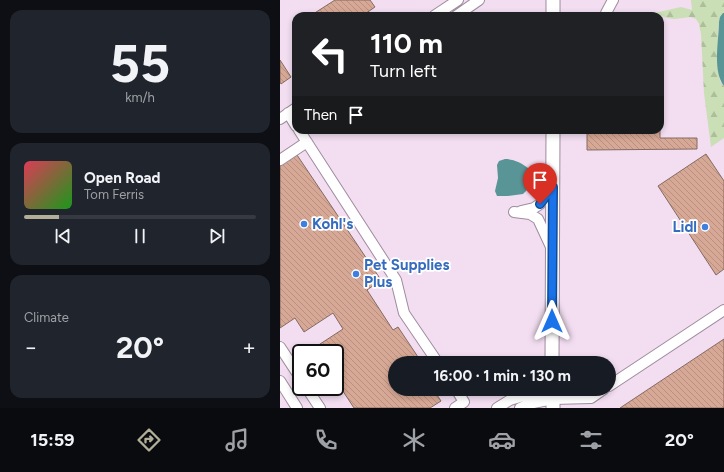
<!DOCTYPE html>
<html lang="en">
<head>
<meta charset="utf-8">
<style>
  body { margin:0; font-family:Figtree,sans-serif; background:#20242c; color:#f1f3f6; height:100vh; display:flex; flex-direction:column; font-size:15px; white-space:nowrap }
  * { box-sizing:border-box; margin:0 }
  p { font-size:13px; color:#9ea1a6 }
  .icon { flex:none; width:22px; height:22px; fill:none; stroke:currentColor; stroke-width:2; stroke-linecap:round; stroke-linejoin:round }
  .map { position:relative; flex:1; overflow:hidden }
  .side { display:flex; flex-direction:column; gap:10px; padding:10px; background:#0d0f14; width:280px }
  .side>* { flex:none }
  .hud { position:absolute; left:12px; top:12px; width:372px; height:122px; border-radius:12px; box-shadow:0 2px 6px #0003; background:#202124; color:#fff; overflow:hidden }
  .speed { position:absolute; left:12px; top:344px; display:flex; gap:8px; font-size:20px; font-weight:700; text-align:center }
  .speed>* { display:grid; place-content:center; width:52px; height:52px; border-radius:50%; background:#171b24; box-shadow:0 2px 6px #0003; line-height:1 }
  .speed .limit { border:2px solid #111; border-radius:6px; background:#fff; color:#111 }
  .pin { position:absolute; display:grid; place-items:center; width:34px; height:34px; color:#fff; margin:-41px -17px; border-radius:50% 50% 50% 0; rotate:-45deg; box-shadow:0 0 4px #0007 }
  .pin .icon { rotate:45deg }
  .me { position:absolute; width:44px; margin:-22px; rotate:0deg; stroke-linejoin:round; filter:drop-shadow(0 0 3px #0008) }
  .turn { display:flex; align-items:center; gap:14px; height:84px; padding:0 12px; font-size:18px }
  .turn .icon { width:52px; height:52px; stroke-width:2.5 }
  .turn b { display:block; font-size:28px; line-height:34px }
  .then { display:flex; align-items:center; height:38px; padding:0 12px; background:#0003; gap:8px; font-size:15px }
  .big { font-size:30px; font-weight:700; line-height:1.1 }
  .side .widget { flex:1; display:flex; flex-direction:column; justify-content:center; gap:6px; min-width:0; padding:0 14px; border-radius:12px; background:#20242c }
  .side .dial { align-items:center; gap:0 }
  .dial b { font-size:52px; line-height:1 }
  .song { display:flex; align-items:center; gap:12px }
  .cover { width:48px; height:48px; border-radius:6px; background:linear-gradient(135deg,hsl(350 70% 55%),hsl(120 70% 35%)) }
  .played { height:4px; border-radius:2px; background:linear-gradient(90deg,#b2ae98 15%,#363941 15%) }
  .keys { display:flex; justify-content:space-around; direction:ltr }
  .heat { display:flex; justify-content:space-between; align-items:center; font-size:22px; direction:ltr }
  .trip { position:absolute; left:108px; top:356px; width:228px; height:40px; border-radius:20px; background:#171b24; box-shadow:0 2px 6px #0003; font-weight:700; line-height:40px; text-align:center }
  .tabs { display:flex; height:64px; justify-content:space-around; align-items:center; background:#090b0e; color:#9ea1a6 }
  .tabs .icon { width:28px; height:28px }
  .tabs .on { color:#b2ae98 }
  .tabs b { font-size:18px; color:#f1f3f6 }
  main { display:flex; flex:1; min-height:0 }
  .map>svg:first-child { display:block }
  .forest { fill:url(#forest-firs) }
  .water { fill:#599496 }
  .building { fill:url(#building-back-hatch); stroke:#846b62 }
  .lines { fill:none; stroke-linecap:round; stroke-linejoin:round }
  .minor-casing { stroke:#9f8c9e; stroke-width:12 }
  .major-casing { stroke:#9f8c9e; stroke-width:15 }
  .minor { stroke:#fff; stroke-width:10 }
  .major { stroke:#fff; stroke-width:13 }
  .route-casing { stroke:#114b97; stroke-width:10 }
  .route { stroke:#1a73e8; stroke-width:7 }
  .shop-dot { fill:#3f7fe0; stroke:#fff; stroke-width:1.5 }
  .labels { text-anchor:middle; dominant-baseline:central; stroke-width:3.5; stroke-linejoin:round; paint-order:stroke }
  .shop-label { font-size:15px; font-weight:bold; fill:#366cbe; stroke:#fff; text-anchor:start }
</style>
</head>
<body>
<main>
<section class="side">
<div class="widget dial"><b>55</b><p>km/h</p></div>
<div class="widget">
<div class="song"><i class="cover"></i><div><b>Open Road</b><p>Tom Ferris</p></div></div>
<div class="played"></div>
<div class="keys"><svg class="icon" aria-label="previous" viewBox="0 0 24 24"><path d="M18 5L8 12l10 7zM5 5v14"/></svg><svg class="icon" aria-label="pause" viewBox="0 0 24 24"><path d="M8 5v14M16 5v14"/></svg><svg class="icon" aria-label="next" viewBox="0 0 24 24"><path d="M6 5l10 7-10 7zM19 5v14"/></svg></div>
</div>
<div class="widget"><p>Climate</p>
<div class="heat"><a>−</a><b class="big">20°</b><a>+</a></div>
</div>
</section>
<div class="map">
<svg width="444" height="408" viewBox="0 0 444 408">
  <defs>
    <pattern id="forest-firs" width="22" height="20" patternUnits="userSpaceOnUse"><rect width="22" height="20" fill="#cadfb5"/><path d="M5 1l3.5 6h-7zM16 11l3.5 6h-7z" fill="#adbe9b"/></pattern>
    <pattern id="building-back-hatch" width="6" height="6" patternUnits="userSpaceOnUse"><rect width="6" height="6" fill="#d7a895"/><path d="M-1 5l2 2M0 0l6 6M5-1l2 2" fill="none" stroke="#b89080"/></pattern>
  </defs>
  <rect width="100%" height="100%" fill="#f2ddf1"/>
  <!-- forest -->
  <path class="forest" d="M 411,0 L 444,0 L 444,13 L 439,22 L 437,62 L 440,81 L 444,86 L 444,138 L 431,147 L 424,93 L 421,34 L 419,24 L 416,19 L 411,17 L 394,19 L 387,18 L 374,13 L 401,7 L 412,10 Z"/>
  <!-- water -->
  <path class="water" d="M 443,13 L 444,13 L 444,86 C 432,71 439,40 439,22 L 440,17 Z
    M 225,159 C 233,159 242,163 248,168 L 249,183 L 247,190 L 243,194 L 227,196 L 217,196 L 215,191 L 218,178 L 217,165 L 219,161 Z"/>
  <!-- building -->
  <path class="building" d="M 55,0 L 90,0 L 95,7 L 82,16 L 30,16 Z
    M 0,60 L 11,77 L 1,84 L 0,82 Z
    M 307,130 L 380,130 L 380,138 L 417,138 L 417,149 L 307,150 Z
    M 426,154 L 444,181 L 444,269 L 436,275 L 378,186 Z
    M 17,155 L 101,280 L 87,290 L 113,330 L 118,327 L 142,363 L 115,363 L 115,389 L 153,389 L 161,401 L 150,408 L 74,408 L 55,379 L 55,353 L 37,353 L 34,348 L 63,329 L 53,313 L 24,332 L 15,318 L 0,328 L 0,166 Z
    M 444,339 L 444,407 L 443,408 L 340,408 Z"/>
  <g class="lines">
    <defs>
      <path id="minor" d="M 326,13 L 333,0
        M 154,16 L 178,0
        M 176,16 L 199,0
        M 8,113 L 16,126
        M 0,119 L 16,108
        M 19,130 L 116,280 L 124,313 L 158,363
        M 0,160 L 27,142
        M 241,211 L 254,208 L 260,204 L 273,187
        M 234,212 L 250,214 L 258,219 L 271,247
        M 0,347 L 21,379
        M 0,381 L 17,408
        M 329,386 L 444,310
        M 26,387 L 40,408
        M 175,408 L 184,402 L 176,389
        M 217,408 L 230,400 L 253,393 L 271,398
        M 240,408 L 249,404 L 273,399 L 311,398 L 324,389"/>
      <path id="major" d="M 273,16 L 273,0
        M 272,363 L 273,130
        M 273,389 L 273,408"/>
    </defs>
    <!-- minor casing -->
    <use href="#minor" class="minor-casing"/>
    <!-- major casing -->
    <use href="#major" class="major-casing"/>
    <!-- minor -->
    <use href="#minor" class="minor"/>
    <!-- major -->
    <use href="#major" class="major"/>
  </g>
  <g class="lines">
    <defs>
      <path id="route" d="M 260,204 L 273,187 L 272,321"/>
    </defs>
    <!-- route casing -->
    <use href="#route" class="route-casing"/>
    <!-- route -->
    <use href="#route" class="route"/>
  </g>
  <!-- markers -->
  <g class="shop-dot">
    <circle cx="24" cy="224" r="4"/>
    <circle cx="425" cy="227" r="4"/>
    <circle cx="76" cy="274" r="4"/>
  </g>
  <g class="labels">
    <!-- shop labels -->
    <g class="shop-label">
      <text x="32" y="224">Kohl's</text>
      <text x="417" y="227" text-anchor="end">Lidl</text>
      <text x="84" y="265">Pet Supplies<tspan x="84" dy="17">Plus</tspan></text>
    </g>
  </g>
</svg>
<div class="speed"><div class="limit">60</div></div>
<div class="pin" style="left:260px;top:204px;background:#d93025"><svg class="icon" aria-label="arrive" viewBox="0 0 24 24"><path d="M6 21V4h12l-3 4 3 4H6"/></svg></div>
<svg class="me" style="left:272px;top:321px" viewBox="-20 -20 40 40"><path d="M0-17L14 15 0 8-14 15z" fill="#1a73e8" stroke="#fff" stroke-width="4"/></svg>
<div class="trip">16:00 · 1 min · 130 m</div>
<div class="hud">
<div class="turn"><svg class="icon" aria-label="left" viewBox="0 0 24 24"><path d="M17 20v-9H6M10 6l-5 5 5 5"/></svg><div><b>110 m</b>Turn left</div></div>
<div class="then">Then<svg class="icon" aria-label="arrive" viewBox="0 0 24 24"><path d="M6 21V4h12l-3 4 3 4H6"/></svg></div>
</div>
</div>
</main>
<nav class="tabs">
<b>15:59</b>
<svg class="icon on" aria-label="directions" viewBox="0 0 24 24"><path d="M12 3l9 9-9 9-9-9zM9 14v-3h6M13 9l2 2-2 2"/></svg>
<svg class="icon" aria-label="music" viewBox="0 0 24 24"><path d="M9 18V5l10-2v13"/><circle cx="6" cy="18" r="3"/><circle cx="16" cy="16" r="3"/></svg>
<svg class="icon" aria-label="phone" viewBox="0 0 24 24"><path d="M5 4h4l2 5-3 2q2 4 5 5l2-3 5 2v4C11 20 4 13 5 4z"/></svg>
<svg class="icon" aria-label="climate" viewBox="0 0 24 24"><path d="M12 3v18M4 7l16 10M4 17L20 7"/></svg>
<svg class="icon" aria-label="car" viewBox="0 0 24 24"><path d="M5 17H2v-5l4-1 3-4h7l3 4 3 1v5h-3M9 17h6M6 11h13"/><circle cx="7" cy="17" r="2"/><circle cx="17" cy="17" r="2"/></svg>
<svg class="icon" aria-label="filters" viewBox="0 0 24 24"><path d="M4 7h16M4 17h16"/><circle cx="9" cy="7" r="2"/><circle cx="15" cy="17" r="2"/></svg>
<b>20°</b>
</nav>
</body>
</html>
